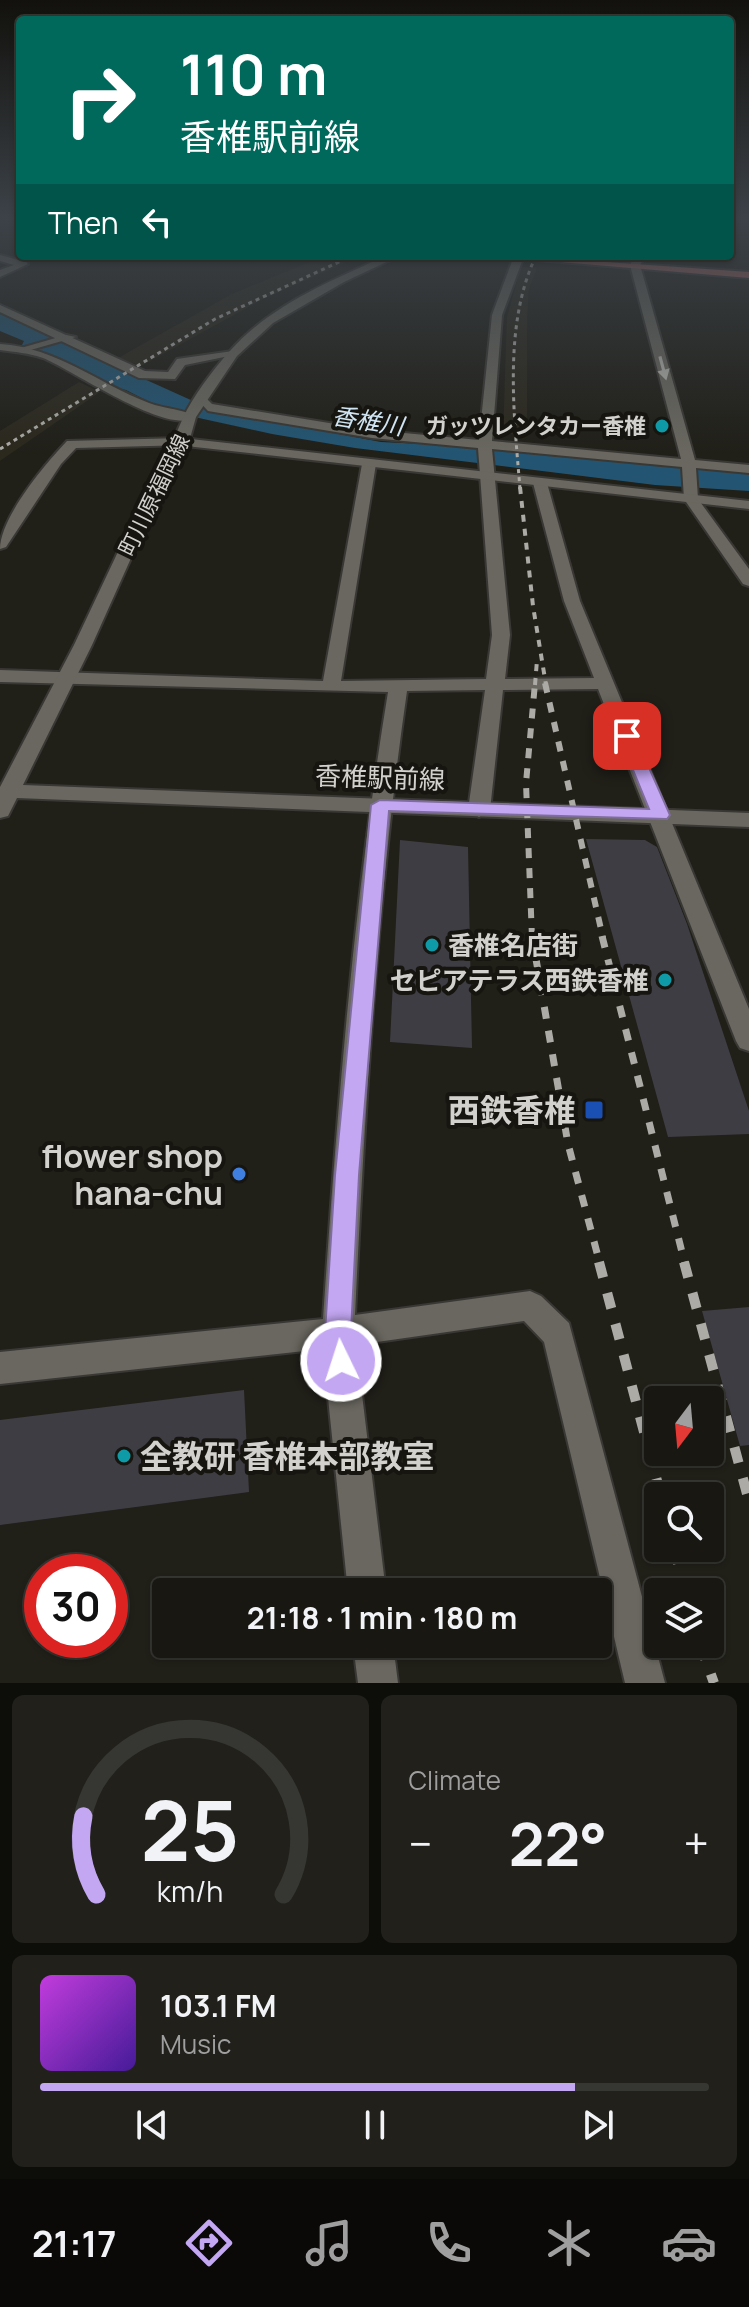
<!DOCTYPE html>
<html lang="en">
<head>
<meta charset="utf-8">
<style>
  body { margin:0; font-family:Manrope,"Noto Sans JP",sans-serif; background:#21201b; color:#f1f3f6; height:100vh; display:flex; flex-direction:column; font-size:30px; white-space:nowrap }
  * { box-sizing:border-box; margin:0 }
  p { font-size:26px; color:#9f9f9f }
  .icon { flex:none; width:44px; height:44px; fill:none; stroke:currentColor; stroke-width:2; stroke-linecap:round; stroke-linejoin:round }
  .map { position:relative; height:1683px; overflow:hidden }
  .panel { display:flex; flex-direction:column; gap:12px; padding:12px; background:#0d0d0a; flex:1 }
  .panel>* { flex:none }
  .hud { position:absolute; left:16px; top:16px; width:718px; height:244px; border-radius:8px; box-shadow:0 2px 6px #0004,0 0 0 2px #363632; background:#00695c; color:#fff; overflow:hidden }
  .needle { width:52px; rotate:196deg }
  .fabs { position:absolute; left:644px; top:1386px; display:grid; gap:16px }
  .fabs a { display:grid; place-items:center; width:80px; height:80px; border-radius:8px; background:#181712; box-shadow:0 2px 6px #0004,0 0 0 2px #363632; font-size:40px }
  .speed { position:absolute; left:24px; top:1554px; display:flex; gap:16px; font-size:40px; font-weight:700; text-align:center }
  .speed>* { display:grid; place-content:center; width:104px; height:104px; border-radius:50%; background:#181712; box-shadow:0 2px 6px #0004,0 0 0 2px #363632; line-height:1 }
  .speed .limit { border:12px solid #d22; background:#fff; color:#111 }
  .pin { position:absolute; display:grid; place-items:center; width:68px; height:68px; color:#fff; margin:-34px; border-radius:16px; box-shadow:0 4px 12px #0006 }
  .me { position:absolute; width:88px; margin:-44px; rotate:356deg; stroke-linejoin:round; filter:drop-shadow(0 0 6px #0008) }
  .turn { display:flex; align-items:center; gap:28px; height:168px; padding:0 32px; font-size:36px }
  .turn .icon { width:104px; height:104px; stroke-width:2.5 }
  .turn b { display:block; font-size:56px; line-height:68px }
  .then { display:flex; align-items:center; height:76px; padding:0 32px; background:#0003; gap:16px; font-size:30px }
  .big { font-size:60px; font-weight:700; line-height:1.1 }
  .panel .card { flex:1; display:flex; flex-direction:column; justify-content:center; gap:12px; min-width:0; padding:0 28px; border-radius:12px; background:#21201b }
  .panel .dial { align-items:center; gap:0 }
  .dial svg { height:208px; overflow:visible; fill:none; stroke:#363632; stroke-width:7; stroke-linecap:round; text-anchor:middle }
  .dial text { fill:#f1f3f6; stroke:none }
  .song { display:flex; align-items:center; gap:24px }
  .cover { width:96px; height:96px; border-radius:12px; background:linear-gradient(135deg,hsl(290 70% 55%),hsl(260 70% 35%)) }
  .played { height:8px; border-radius:4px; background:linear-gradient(90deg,#c3a7f2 80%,#363632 80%) }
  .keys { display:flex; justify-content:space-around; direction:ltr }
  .heat { display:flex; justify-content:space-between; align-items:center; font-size:44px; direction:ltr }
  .panel .tiles { flex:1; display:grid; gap:12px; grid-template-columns:1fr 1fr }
  .card:last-child { grid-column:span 2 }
  .trip { position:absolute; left:152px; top:1578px; width:460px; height:80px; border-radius:8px; background:#181712; box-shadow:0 2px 6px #0004,0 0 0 2px #363632; font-weight:700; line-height:80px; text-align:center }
  .tab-bar { display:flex; height:128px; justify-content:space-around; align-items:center; background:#0a0907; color:#9f9f9f }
  .tab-bar .icon { width:56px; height:56px }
  .tab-bar .current { color:#c3a7f2 }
  .tab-bar b { font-size:36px; color:#f1f3f6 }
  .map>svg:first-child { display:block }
  .built { fill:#2b281d }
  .water { fill:#235572 }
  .building { fill:#3f3d44 }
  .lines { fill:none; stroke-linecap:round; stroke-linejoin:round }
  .pedestrian-casing { stroke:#3a3834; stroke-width:4 }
  .minor-casing { stroke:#3a3834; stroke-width:4 }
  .tertiary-casing { stroke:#3a3834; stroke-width:4 }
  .secondary-casing { stroke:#3a3834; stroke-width:4 }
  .primary-casing { stroke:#3a3834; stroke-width:4 }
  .pedestrian { fill:#69675f; fill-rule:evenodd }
  .minor { fill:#69675f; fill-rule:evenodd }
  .tertiary { fill:#69675f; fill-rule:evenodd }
  .secondary { fill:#69675f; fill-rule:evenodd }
  .primary { fill:#b06864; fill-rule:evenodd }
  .rail-far4 { stroke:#acaba6; stroke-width:3; stroke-dasharray:4 4; stroke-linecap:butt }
  .rail-far3 { stroke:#acaba6; stroke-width:4; stroke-dasharray:7 7; stroke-linecap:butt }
  .rail-far2 { stroke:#acaba6; stroke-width:6; stroke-dasharray:10 10; stroke-linecap:butt }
  .rail-far1 { stroke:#acaba6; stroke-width:7; stroke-dasharray:12 12; stroke-linecap:butt }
  .rail { stroke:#acaba6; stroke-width:10; stroke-dasharray:16 16; stroke-linecap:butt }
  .oneway { fill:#b2b1ac }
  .route { fill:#c3a7f2; stroke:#7f6d9d; stroke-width:2 }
  .culture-dot { fill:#0f9aa8; stroke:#17150f; stroke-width:3 }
  .transit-dot { fill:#1a4fb4; stroke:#17150f; stroke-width:3 }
  .shop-dot { fill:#3f7fe0; stroke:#17150f; stroke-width:3 }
  .labels { text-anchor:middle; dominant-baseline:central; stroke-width:8; stroke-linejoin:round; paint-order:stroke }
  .far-poi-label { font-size:22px; font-weight:bold; fill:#d2d1cd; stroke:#17150f; text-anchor:end }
  .far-street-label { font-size:22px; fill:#d2d1cd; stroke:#17150f }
  .far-water-label { font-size:24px; font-style:italic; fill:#d0e5f3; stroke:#17150f }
  .street-label { font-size:26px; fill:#d2d1cd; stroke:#17150f }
  .poi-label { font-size:26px; font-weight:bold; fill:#d2d1cd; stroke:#17150f; text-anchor:start }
  .near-poi-label { font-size:32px; font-weight:bold; fill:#d2d1cd; stroke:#17150f; text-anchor:end }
</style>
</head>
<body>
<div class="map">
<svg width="749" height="1683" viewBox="0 0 749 1683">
  <rect width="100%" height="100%" fill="#201f18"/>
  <!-- built -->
  <path class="built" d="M 324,256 L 361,256 L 261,300 L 141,366 L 118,358 L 232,294 Z
    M 521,267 L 537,268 L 529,289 L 527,318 L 527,434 L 503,434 L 507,317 Z
    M 79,382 L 100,392 L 0,461 L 0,431 Z"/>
  <!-- water -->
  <path class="water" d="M 0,314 L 213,410 L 381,442 L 488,447 L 749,473 L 749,491 L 655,485 L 355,448 L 272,434 L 167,411 L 126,390 L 98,383 L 22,345 L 24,341 L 0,331 Z"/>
  <!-- building -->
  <path class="building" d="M 586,839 L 645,840 L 657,847 L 687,924 L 749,1111 L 749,1134 L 668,1137 Z
    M 400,840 L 468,847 L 472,1048 L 390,1042 Z
    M 749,1307 L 749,1445 L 740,1446 L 702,1311 Z
    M 244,1390 L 249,1492 L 0,1525 L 0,1420 Z"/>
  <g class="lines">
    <defs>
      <path id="pedestrian" d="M 66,335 L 76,337 L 27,351 L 21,348 Z"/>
      <path id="minor" d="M 0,255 L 26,262 L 28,264 L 0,277 L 0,270 L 14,265 L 0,261 Z
        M 514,256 L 524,256 L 502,315 L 492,441 L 681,459 L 630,265 L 635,256 L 645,256 L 640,265 L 695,460 L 749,465 L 749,473 L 696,468 L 698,499 L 749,569 L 749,586 L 743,584 L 684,499 L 682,467 L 492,449 L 510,635 L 505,679 L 594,678 L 564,601 L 533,483 L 540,479 L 547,483 L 580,601 L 749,1009 L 749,1051 L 740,1048 L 736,1041 L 598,689 L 503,690 L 490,810 L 479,817 L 468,810 L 485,690 L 407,691 C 377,898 365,1107 355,1315 L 530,1291 L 541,1296 L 569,1323 L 665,1683 L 625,1683 L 544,1342 L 524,1321 L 356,1345 L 386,1592 L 348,1592 L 323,1349 L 0,1384 L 0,1352 L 323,1319 C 337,1109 354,899 388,692 L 0,682 L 0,670 L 323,681 L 362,464 L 369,460 L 376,464 L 341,681 L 486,679 L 492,635 L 478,448 L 372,438 L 208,411 L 196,398 L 202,394 L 212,404 L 372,430 L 479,440 L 492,315 Z
        M 0,305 L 145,371 L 168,372 L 177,359 L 233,351 L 239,354 L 185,365 L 175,379 L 139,378 L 0,312 Z
        M 0,344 C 58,348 97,383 149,403 C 164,409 185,409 196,417 C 169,437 73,370 43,358 C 29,353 15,352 0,350 Z
        M 182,438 L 187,439 L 187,445 L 76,448 L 61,464 L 6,547 L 0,549 C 0,518 45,464 67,441 Z
        M 353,1644 L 393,1644 L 398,1683 L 358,1683 Z"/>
      <path id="tertiary" d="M 182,438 L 749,501 L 749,509 L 177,445 L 177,439 Z"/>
      <path id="secondary" d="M 386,256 L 399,256 L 344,282 L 273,323 L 237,356 L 196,417 L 189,442 L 172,467 L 92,645 L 23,785 L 749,813 L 749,827 L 17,798 L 8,816 L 0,818 L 0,787 L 74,645 L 158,467 C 169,451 175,436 183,418 C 193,396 213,370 229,352 C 269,306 332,280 386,256 Z"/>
      <path id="primary" d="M 520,256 L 749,272 L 749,278 L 525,259 Z"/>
    </defs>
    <!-- pedestrian casing -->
    <use href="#pedestrian" class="pedestrian-casing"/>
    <!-- minor casing -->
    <use href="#minor" class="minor-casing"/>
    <!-- tertiary casing -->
    <use href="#tertiary" class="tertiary-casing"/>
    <!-- secondary casing -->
    <use href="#secondary" class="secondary-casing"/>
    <!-- primary casing -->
    <use href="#primary" class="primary-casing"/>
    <!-- pedestrian -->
    <use href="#pedestrian" class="pedestrian"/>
    <!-- minor -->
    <use href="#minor" class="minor"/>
    <!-- tertiary -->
    <use href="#tertiary" class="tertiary"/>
    <!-- secondary -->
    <use href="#secondary" class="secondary"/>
    <!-- primary -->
    <use href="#primary" class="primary"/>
    <!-- rail-far4 -->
    <path class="rail-far4" d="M 0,449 L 215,319 L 352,256
      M 520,489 C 514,415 503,324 536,256"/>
    <!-- rail-far3 -->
    <path class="rail-far3" d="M 520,487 L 533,606 L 546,685
      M 535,685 L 537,660"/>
    <!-- rail-far2 -->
    <path class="rail-far2" d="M 545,683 L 603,938
      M 532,938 L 526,783 L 535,683"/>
    <!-- rail-far1 -->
    <path class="rail-far1" d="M 532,936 L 568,1144 L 600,1264
      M 602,936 L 685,1264"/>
    <!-- rail -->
    <path class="rail" d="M 599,1262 L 661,1496
      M 684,1262 L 749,1501
      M 674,1548 L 686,1592
      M 700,1644 L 714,1683"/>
  </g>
  <!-- one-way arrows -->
  <defs><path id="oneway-solid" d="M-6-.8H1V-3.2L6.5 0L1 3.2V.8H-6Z" transform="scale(2)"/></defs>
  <use class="oneway" href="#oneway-solid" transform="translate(663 368) rotate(75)"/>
  <!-- sky -->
  <linearGradient id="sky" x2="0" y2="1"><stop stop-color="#12110d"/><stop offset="0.48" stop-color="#3c4248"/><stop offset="1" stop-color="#3c4248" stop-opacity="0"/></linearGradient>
  <rect width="749" height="453" fill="url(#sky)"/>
  <!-- route -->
  <path class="route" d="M 627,731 L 635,736 L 670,815 L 667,819 L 389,811 L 359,1175 L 351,1332 L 355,1361 L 351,1370 L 341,1374 L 332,1370 L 325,1332 L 335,1175 L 371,805 L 380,800 L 649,809 L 619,736 Z"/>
  <!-- markers -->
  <g class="culture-dot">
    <circle cx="662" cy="426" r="8"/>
    <circle cx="432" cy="945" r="8"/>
    <circle cx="665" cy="980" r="8"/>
    <circle cx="124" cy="1456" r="8"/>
  </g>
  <rect class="transit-dot" x="584" y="1100" width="20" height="20" rx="4"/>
  <circle class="shop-dot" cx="239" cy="1174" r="8"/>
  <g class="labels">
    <!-- far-poi labels -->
    <g class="far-poi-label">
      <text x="646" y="426">ガッツレンタカー香椎</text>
    </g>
    <!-- far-street labels -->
    <g class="far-street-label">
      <text transform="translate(154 495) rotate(-64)">町川原福岡線</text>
    </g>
    <!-- far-water labels -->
    <g class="far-water-label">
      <text transform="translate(368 420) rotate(9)">香椎川</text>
    </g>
    <!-- street labels -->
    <g class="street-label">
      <text transform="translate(380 777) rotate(2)">香椎駅前線</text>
    </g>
    <!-- poi labels -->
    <g class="poi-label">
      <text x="448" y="945">香椎名店街</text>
      <text x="649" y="980" text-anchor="end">セピアテラス西鉄香椎</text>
    </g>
    <!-- near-poi labels -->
    <g class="near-poi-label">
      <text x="576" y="1110">西鉄香椎</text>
      <text x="223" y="1156">flower shop<tspan x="223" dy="37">hana-chu</tspan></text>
      <text x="140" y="1456" text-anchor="start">全教研 香椎本部教室</text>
    </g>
  </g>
</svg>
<div class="fabs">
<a><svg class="needle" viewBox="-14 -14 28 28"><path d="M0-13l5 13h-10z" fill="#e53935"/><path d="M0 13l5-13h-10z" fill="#9f9f9f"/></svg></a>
<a><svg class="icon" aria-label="search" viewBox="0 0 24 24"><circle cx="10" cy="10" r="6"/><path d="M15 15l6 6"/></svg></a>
<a><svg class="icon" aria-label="layers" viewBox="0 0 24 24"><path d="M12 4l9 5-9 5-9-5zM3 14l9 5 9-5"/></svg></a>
</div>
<div class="speed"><div class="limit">30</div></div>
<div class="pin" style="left:627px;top:736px;background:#d93025"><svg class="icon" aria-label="arrive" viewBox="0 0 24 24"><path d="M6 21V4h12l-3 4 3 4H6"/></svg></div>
<svg class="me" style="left:341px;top:1361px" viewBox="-20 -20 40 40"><circle r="17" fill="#c3a7f2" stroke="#fff" stroke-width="3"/><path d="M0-11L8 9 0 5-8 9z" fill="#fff"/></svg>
<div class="trip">21:18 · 1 min · 180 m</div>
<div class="hud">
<div class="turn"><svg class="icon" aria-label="right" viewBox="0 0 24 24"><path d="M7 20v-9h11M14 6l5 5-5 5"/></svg><div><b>110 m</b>香椎駅前線</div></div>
<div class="then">Then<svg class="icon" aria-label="left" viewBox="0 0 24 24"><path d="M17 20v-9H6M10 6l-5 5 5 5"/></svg></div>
</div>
</div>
<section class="panel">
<div class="tiles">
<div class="card dial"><svg viewBox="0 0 100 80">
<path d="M14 69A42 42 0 1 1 86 69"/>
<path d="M14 69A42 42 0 0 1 9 39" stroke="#c3a7f2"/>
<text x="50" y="56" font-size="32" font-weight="700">25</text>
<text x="50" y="72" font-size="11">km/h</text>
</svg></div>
<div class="card"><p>Climate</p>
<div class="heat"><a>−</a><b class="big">22°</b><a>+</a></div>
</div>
<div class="card">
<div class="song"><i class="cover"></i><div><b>103.1 FM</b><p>Music</p></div></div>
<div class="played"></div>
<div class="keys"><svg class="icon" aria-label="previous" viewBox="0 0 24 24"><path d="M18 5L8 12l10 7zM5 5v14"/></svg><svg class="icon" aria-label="pause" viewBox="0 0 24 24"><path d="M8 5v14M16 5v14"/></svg><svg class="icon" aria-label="next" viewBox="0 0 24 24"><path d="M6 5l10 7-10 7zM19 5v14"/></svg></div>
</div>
</div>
</section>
<nav class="tab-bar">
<b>21:17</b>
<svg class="icon current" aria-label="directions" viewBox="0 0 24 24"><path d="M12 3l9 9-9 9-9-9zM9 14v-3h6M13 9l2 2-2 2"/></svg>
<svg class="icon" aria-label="music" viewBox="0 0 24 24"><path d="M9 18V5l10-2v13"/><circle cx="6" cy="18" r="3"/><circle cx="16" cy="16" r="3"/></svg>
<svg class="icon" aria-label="phone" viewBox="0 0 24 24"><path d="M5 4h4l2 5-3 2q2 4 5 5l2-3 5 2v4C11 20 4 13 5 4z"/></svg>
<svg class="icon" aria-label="climate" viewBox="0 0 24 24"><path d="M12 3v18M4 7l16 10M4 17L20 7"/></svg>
<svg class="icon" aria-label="car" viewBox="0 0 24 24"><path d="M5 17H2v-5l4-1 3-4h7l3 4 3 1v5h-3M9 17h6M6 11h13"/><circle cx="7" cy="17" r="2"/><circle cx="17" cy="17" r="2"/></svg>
</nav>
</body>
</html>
